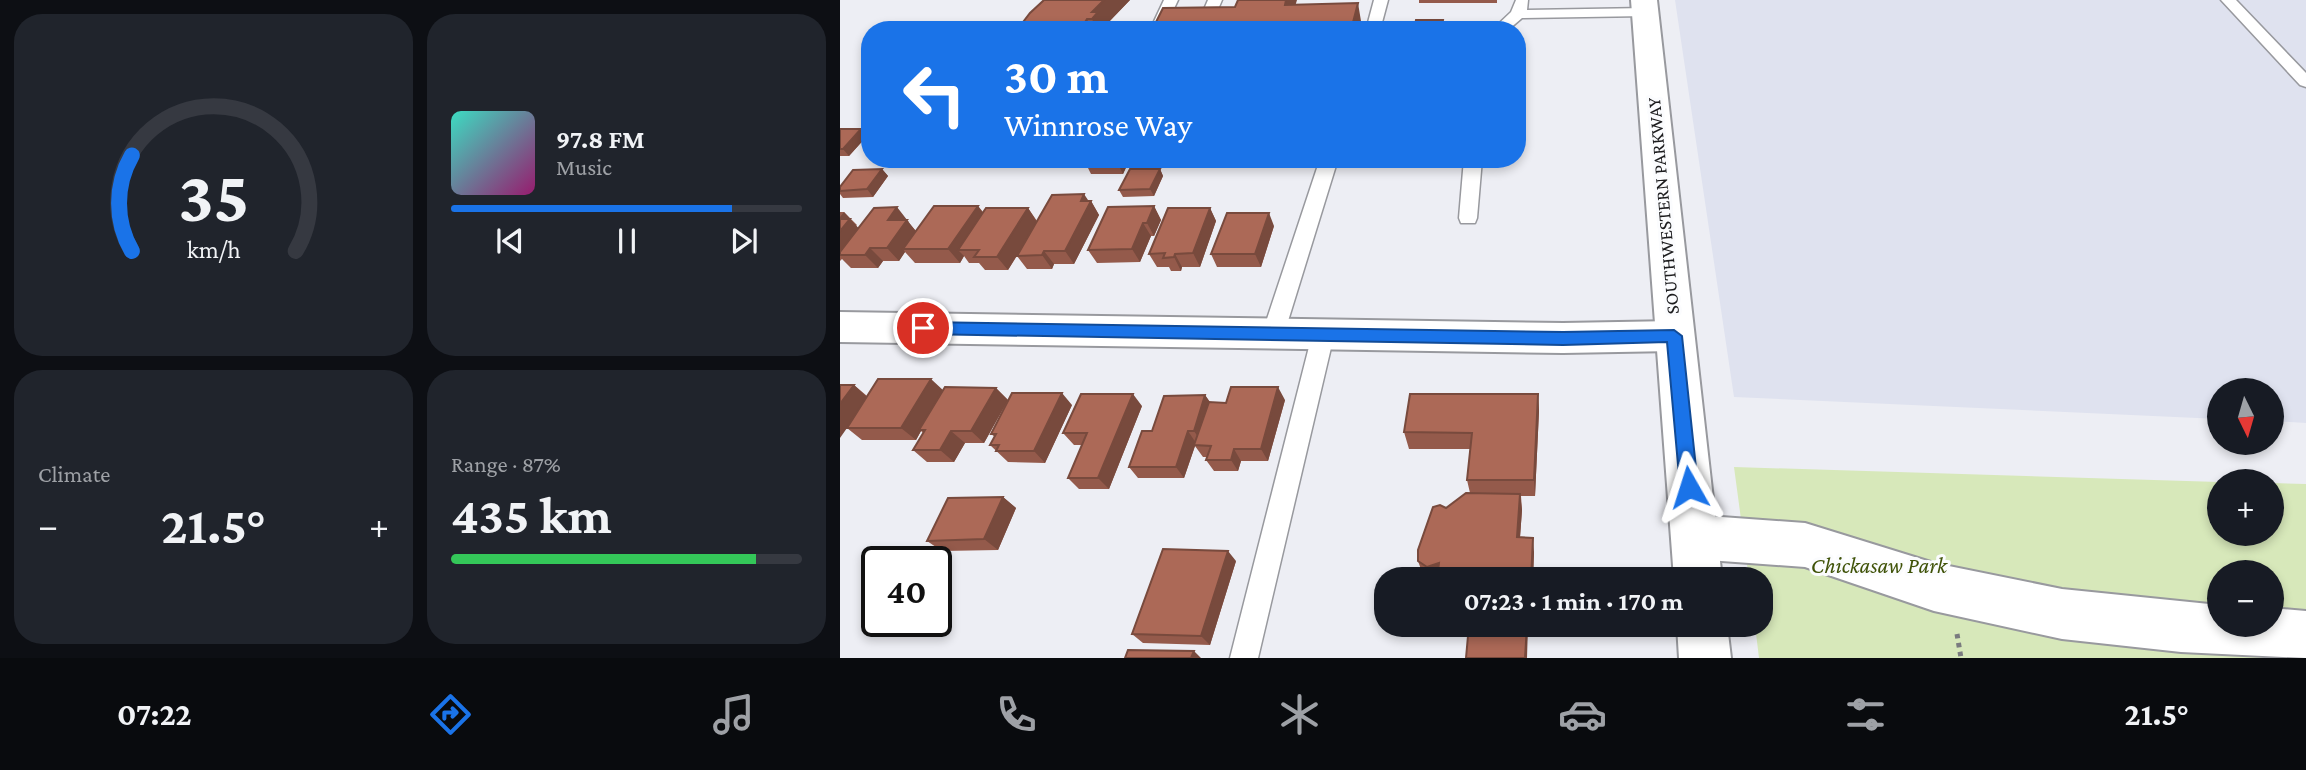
<!DOCTYPE html>
<html lang="en">
<head>
<meta charset="utf-8">
<style>
  body { margin:0; font-family:"Crimson Pro",serif; background:#20242c; color:#f1f3f6; height:100vh; display:flex; flex-direction:column; font-size:26px; white-space:nowrap }
  * { box-sizing:border-box; margin:0 }
  p { font-size:23px; color:#9ea1a6 }
  .icon { flex:none; width:38px; height:38px; fill:none; stroke:currentColor; stroke-width:2; stroke-linecap:round; stroke-linejoin:round }
  .map { position:relative; flex:1; overflow:hidden }
  .panel { display:flex; flex-direction:column; gap:14px; padding:14px; background:#0d0f14; width:840px }
  .panel>* { flex:none }
  .top-card { position:absolute; left:21px; top:21px; width:665px; height:147px; border-radius:28px; box-shadow:0 4px 10px #0003; background:#1a73e8; color:#fff; overflow:hidden }
  .needle { width:46px; rotate:175deg }
  .controls { position:absolute; left:1367px; top:378px; display:grid; gap:14px }
  .controls a { display:grid; place-items:center; width:77px; height:77px; border-radius:50%; background:#171b24; box-shadow:0 4px 10px #0003; font-size:35px }
  .speed { position:absolute; left:21px; top:546px; display:flex; gap:14px; font-size:35px; font-weight:700; text-align:center }
  .speed>* { display:grid; place-content:center; width:91px; height:91px; border-radius:50%; background:#171b24; box-shadow:0 4px 10px #0003; line-height:1 }
  .speed .limit { border:4px solid #111; border-radius:10px; background:#fff; color:#111 }
  .pin { position:absolute; display:grid; place-items:center; width:60px; height:60px; color:#fff; margin:-30px; border:4px solid #fff; border-radius:50%; box-shadow:0 2px 7px #0007 }
  .me { position:absolute; width:77px; margin:-38px; rotate:354deg; stroke-linejoin:round; filter:drop-shadow(0 0 5px #0008) }
  .turn { display:flex; align-items:center; gap:24px; height:147px; padding:0 28px; font-size:32px }
  .turn .icon { width:91px; height:91px; stroke-width:2.5 }
  .turn b { display:block; font-size:49px; line-height:60px }
  .big { font-size:52px; font-weight:700; line-height:1.1 }
  .panel .card { flex:1; display:flex; flex-direction:column; justify-content:center; gap:10px; min-width:0; padding:0 24px; border-radius:28px; background:#20242c }
  .panel .dial { align-items:center; gap:0 }
  .dial svg { height:182px; overflow:visible; fill:none; stroke:#363941; stroke-width:7; stroke-linecap:round; text-anchor:middle }
  .dial text { fill:#f1f3f6; stroke:none }
  .song { display:flex; align-items:center; gap:21px }
  .cover { width:84px; height:84px; border-radius:10px; background:linear-gradient(135deg,hsl(170 70% 55%),hsl(320 70% 35%)) }
  .played { height:7px; border-radius:4px; background:linear-gradient(90deg,#1a73e8 80%,#363941 80%) }
  .keys { display:flex; justify-content:space-around; direction:ltr }
  .heat { display:flex; justify-content:space-between; align-items:center; font-size:38px; direction:ltr }
  .charge { height:10px; border-radius:5px; background:linear-gradient(90deg,#34c759 87%,#363941 0) }
  .panel .tiles { flex:1; display:grid; gap:14px; grid-template-columns:repeat(2,1fr) }
  .trip { position:absolute; left:534px; top:567px; width:399px; height:70px; border-radius:28px; background:#171b24; box-shadow:0 4px 10px #0003; font-weight:700; line-height:70px; text-align:center }
  .dock { display:flex; height:112px; justify-content:space-around; align-items:center; background:#090b0e; color:#9ea1a6 }
  .dock .icon { width:49px; height:49px }
  .dock .current { color:#1a73e8 }
  .dock b { font-size:32px; color:#f1f3f6 }
  main { display:flex; flex:1; min-height:0 }
  .map>svg:first-child { display:block }
  .built { fill:#dfe2ef }
  .green { fill:#d7e8ba; fill-rule:evenodd }
  .lines { fill:none; stroke-linecap:round; stroke-linejoin:round }
  .lane-casing { stroke:#98999e; stroke-width:3 }
  .street-casing { stroke:#98999e; stroke-width:4 }
  .secondary-casing { stroke:#98999e; stroke-width:4 }
  .path { stroke:#7a7b7f; stroke-width:5; stroke-dasharray:4.5 4.5; stroke-linecap:butt }
  .lane { fill:#fff; fill-rule:evenodd }
  .street { fill:#fff; fill-rule:evenodd }
  .secondary { fill:#fff; fill-rule:evenodd }
  .wall { fill:#945a4b }
  .shaded-wall { fill:#784a3d }
  .building { fill:#ac6957; stroke:#784a3d; stroke-width:2 }
  .route { fill:#1a73e8; stroke:#114b97; stroke-width:2 }
  .labels { text-anchor:middle; dominant-baseline:central; stroke-width:6; stroke-linejoin:round; paint-order:stroke }
  .street-label { font-size:19px; fill:#1c1c1e; stroke:#fbfcfe }
  .near-park-label { font-size:23px; font-style:italic; fill:#3f5208; stroke:#fbfcfe }
</style>
</head>
<body>
<main>
<section class="panel">
<div class="tiles">
<div class="card dial"><svg viewBox="0 0 100 80">
<path d="M14 69A42 42 0 1 1 86 69"/>
<path d="M14 69A42 42 0 0 1 14 27" stroke="#1a73e8"/>
<text x="50" y="56" font-size="32" font-weight="700">35</text>
<text x="50" y="72" font-size="11">km/h</text>
</svg></div>
<div class="card">
<div class="song"><i class="cover"></i><div><b>97.8 FM</b><p>Music</p></div></div>
<div class="played"></div>
<div class="keys"><svg class="icon" aria-label="previous" viewBox="0 0 24 24"><path d="M18 5L8 12l10 7zM5 5v14"/></svg><svg class="icon" aria-label="pause" viewBox="0 0 24 24"><path d="M8 5v14M16 5v14"/></svg><svg class="icon" aria-label="next" viewBox="0 0 24 24"><path d="M6 5l10 7-10 7zM19 5v14"/></svg></div>
</div>
<div class="card"><p>Climate</p>
<div class="heat"><a>−</a><b class="big">21.5°</b><a>+</a></div>
</div>
<div class="card"><p>Range · 87%</p><b class="big">435 km</b><div class="charge"></div></div>
</div>
</section>
<div class="map">
<svg width="1466" height="658" viewBox="0 0 1466 658">
  <rect width="100%" height="100%" fill="#edeef4"/>
  <!-- built -->
  <path class="built" d="M 835,0 L 1466,0 L 1466,423 L 1432,421 L 1432,390 L 1379,390 L 1379,419 L 894,397 Z"/>
  <!-- green -->
  <path class="green" d="M 894,467 L 1379,482 L 1379,534 L 1432,534 L 1432,483 L 1466,484 L 1466,658 L 919,658 L 915,625 L 920,625 L 920,579 L 909,579 ZM 1379,572 L 1432,572 L 1432,625 L 1379,625 Z"/>
  <g class="lines">
    <defs>
      <path id="lane" d="M 324,0 L 338,0 L 324,30 L 310,30 Z
        M 368,0 L 382,0 L 373,21 L 346,22 L 344,19 L 346,16 L 362,14 Z
        M 534,0 L 548,0 L 540,30 L 526,30 Z
        M 676,0 L 688,0 L 687,10 L 806,8 L 813,12 L 806,16 L 682,18 L 668,30 L 652,30 L 671,12 Z
        M 1381,0 L 1396,0 L 1466,73 L 1466,87 L 1460,85 Z
        M 480,159 L 498,159 L 444,334 L 440,340 L 433,342 L 426,340 L 422,334 Z
        M 624,159 L 642,159 L 637,218 L 635,223 L 621,223 L 619,218 Z
        M 483,327 L 490,329 L 494,335 L 418,658 L 390,658 L 472,335 L 476,329 Z"/>
      <path id="street" d="M 0,312 L 723,323 L 834,321 L 848,325 L 853,336 L 848,347 L 834,351 L 723,353 L 0,342 Z
        M 854,515 L 965,523 L 1094,563 L 1222,589 L 1379,605 L 1379,625 L 1432,625 L 1432,608 L 1466,611 L 1466,658 L 1341,652 L 1222,639 L 1094,611 L 965,567 L 854,559 L 838,552 L 831,537 L 838,522 Z"/>
      <path id="secondary" d="M 791,0 L 817,0 L 882,579 L 834,579 Z
        M 837,625 L 887,625 L 891,658 L 839,658 Z"/>
    </defs>
    <!-- lane casing -->
    <use href="#lane" class="lane-casing"/>
    <!-- street casing -->
    <use href="#street" class="street-casing"/>
    <!-- secondary casing -->
    <use href="#secondary" class="secondary-casing"/>
    <!-- path -->
    <path class="path" d="M 1117,634 L 1121,658"/>
    <!-- lane -->
    <use href="#lane" class="lane"/>
    <!-- street -->
    <use href="#street" class="street"/>
    <!-- secondary -->
    <use href="#secondary" class="secondary"/>
  </g>
  <!-- wall -->
  <path class="wall" d="M 204,0 L 290,0 L 265,26 L 266,30 L 177,30 Z
    M 579,0 L 657,0 L 657,3 L 579,3 Z
    M 0,129 L 21,129 L 27,136 L 9,156 L 0,156 Z
    M 290,159 L 283,174 L 251,174 L 247,166 Z
    M 42,169 L 48,176 L 33,197 L 3,198 L 0,194 L 0,187 Z
    M 320,169 L 323,176 L 314,196 L 283,197 L 279,190 Z
    M 249,201 L 251,201 L 259,215 L 234,264 L 214,264 L 212,269 L 187,269 L 177,256 L 180,251 L 168,270 L 145,270 L 139,263 L 129,263 L 124,256 L 120,263 L 75,263 L 65,252 L 59,261 L 43,261 L 38,268 L 11,268 L 2,259 L 0,261 L 0,212 L 4,212 L 17,225 L 16,226 L 18,228 L 69,221 L 68,222 L 76,231 L 138,206 L 143,212 L 188,208 L 197,221 Z
    M 314,206 L 321,220 L 314,236 L 311,236 L 300,262 L 257,263 L 248,250 Z
    M 370,208 L 376,221 L 360,267 L 342,267 L 341,271 L 331,271 L 329,267 L 317,267 L 309,254 Z
    M 434,226 L 421,267 L 377,267 L 371,254 Z
    M 14,385 L 27,396 L 156,388 L 168,400 L 144,443 L 125,443 L 114,462 L 87,462 L 73,450 L 83,433 L 81,431 L 76,440 L 22,440 L 7,428 Z
    M 698,394 L 699,411 L 695,496 L 681,496 L 682,510 L 680,537 L 694,552 L 693,579 L 589,579 L 583,575 L 578,561 L 606,508 L 630,493 L 627,480 L 630,449 L 569,449 L 564,432 Z
    M 365,395 L 370,402 L 386,403 L 445,400 L 428,461 L 401,461 L 398,471 L 374,471 L 366,460 L 367,457 L 363,457 L 355,446 L 344,478 L 298,478 L 289,467 L 312,431 Z
    M 232,405 L 205,463 L 168,462 L 150,445 L 155,437 L 151,434 Z
    M 302,406 L 269,489 L 239,489 L 228,478 L 242,445 L 234,445 L 223,433 Z
    M 163,497 L 176,508 L 158,550 L 102,551 L 87,541 Z
    M 396,561 L 370,645 L 303,643 L 292,634 Z"/>
  <!-- shaded-wall -->
  <path class="shaded-wall" d="M 264,0 L 290,0 L 265,26 L 266,30 L 257,30 L 252,19 L 252,12 Z
    M 446,0 L 457,0 L 450,23 L 445,5 Z
    M 518,3 L 521,21 L 520,30 L 511,30 Z
    M 247,19 L 252,30 L 240,30 Z
    M 21,129 L 27,136 L 9,156 L 3,149 Z
    M 282,159 L 290,159 L 283,174 L 279,166 Z
    M 42,169 L 48,176 L 33,197 L 27,189 Z
    M 320,169 L 323,176 L 314,196 L 310,189 Z
    M 244,194 L 250,203 L 251,201 L 259,215 L 234,264 L 225,251 L 241,201 Z
    M 138,206 L 148,220 L 118,250 L 124,256 L 120,263 L 108,249 Z
    M 314,206 L 321,220 L 314,236 L 307,223 Z
    M 57,207 L 78,234 L 63,249 L 65,252 L 59,261 L 47,248 L 48,220 Z
    M 188,208 L 197,222 L 168,270 L 157,257 Z
    M 370,208 L 376,221 L 360,267 L 353,253 Z
    M 4,212 L 22,232 L 0,255 L 0,217 Z
    M 429,213 L 434,226 L 421,267 L 415,254 Z
    M 303,223 L 311,236 L 300,262 L 292,249 Z
    M 30,248 L 43,261 L 38,268 L 25,255 Z
    M 204,251 L 214,264 L 212,269 L 202,255 Z
    M 335,254 L 342,267 L 341,271 L 334,257 Z
    M 91,379 L 104,391 L 79,430 L 81,431 L 76,440 L 61,428 Z
    M 14,385 L 28,398 L 0,438 L 0,404 Z
    M 438,387 L 445,400 L 428,461 L 421,449 Z
    M 156,388 L 168,400 L 144,443 L 131,431 Z
    M 222,393 L 232,405 L 205,463 L 194,451 Z
    M 293,394 L 302,406 L 269,489 L 258,478 Z
    M 698,394 L 699,411 L 695,496 L 694,480 Z
    M 365,395 L 373,407 L 362,443 L 354,431 Z
    M 111,431 L 125,443 L 114,462 L 100,450 Z
    M 348,431 L 356,443 L 344,478 L 336,467 Z
    M 394,449 L 401,461 L 398,471 L 391,460 Z
    M 680,494 L 682,510 L 679,551 L 677,537 Z
    M 163,497 L 176,508 L 158,550 L 144,539 Z
    M 693,538 L 694,552 L 693,579 L 691,579 Z
    M 388,551 L 396,561 L 370,645 L 361,636 Z
    M 599,563 L 597,579 L 591,579 L 587,567 Z
    M 687,625 L 688,625 L 687,658 L 685,658 Z
    M 354,651 L 361,658 L 351,658 Z"/>
  <!-- building -->
  <path class="building" d="M 204,0 L 264,0 L 252,12 L 258,12 L 252,19 L 247,19 L 240,30 L 177,30 L 190,13 Z
    M 398,0 L 446,0 L 445,5 L 518,3 L 511,30 L 312,30 L 323,8 L 395,7 Z
    M 576,20 L 603,20 L 601,30 L 574,30 Z
    M 0,129 L 21,129 L 3,149 L 0,149 Z
    M 251,159 L 282,159 L 279,166 L 247,166 Z
    M 42,169 L 27,189 L 0,191 L 0,187 L 13,170 Z
    M 290,169 L 320,169 L 310,189 L 279,190 Z
    M 244,194 L 241,201 L 251,201 L 225,251 L 204,251 L 202,255 L 177,256 L 212,195 Z
    M 94,206 L 138,206 L 108,249 L 63,249 Z
    M 314,206 L 307,223 L 303,223 L 292,249 L 248,250 L 268,207 Z
    M 57,207 L 48,220 L 67,220 L 47,248 L 30,248 L 25,255 L 0,255 L 0,252 L 34,208 Z
    M 146,208 L 188,208 L 157,257 L 134,257 L 139,250 L 118,250 Z
    M 328,208 L 370,208 L 353,253 L 335,254 L 334,257 L 323,258 L 325,253 L 309,254 Z
    M 387,213 L 429,213 L 415,254 L 371,254 Z
    M 0,219 L 10,219 L 0,231 Z
    M 38,379 L 91,379 L 61,428 L 7,428 Z
    M 0,385 L 14,385 L 0,404 Z
    M 105,387 L 156,388 L 131,431 L 111,431 L 100,450 L 73,450 L 85,430 L 79,430 Z
    M 391,387 L 438,387 L 421,449 L 394,449 L 391,460 L 366,460 L 371,446 L 354,445 L 369,402 L 386,403 Z
    M 172,393 L 222,393 L 194,451 L 156,451 L 159,445 L 150,445 L 156,434 L 151,434 Z
    M 241,394 L 293,394 L 258,478 L 228,478 L 247,433 L 223,433 Z
    M 570,394 L 698,394 L 694,480 L 627,480 L 632,433 L 564,432 Z
    M 365,395 L 354,431 L 348,431 L 336,467 L 289,467 L 302,431 L 312,431 L 324,396 Z
    M 626,493 L 680,494 L 677,537 L 693,538 L 691,579 L 597,579 L 599,563 L 587,567 L 578,561 L 578,550 L 593,507 L 600,505 L 606,508 Z
    M 163,497 L 144,539 L 87,541 L 108,498 Z
    M 323,549 L 388,551 L 361,636 L 292,634 Z
    M 629,625 L 687,625 L 685,658 L 626,658 Z
    M 288,650 L 354,651 L 351,658 L 285,658 Z"/>
  <!-- route -->
  <path class="route" d="M 83,322 L 723,332 L 834,330 L 842,336 L 858,487 L 856,493 L 849,495 L 843,493 L 840,487 L 827,342 L 723,345 L 83,334 L 75,328 Z"/>
  <g class="labels">
    <!-- street labels -->
    <g class="street-label">
      <text transform="translate(823 206) rotate(-95)">SOUTHWESTERN PARKWAY</text>
    </g>
    <!-- near-park labels -->
    <g class="near-park-label">
      <text x="1039" y="565">Chickasaw Park</text>
    </g>
  </g>
</svg>
<div class="controls">
<a><svg class="needle" viewBox="-14 -14 28 28"><path d="M0-13l5 13h-10z" fill="#e53935"/><path d="M0 13l5-13h-10z" fill="#9ea1a6"/></svg></a>
<a>+</a>
<a>−</a>
</div>
<div class="speed"><div class="limit">40</div></div>
<div class="pin" style="left:83px;top:328px;background:#d93025"><svg class="icon" aria-label="arrive" viewBox="0 0 24 24"><path d="M6 21V4h12l-3 4 3 4H6"/></svg></div>
<svg class="me" style="left:849px;top:487px" viewBox="-20 -20 40 40"><path d="M0-17L14 15 0 8-14 15z" fill="#1a73e8" stroke="#fff" stroke-width="4"/></svg>
<div class="trip">07:23 · 1 min · 170 m</div>
<div class="top-card">
<div class="turn"><svg class="icon" aria-label="left" viewBox="0 0 24 24"><path d="M17 20v-9H6M10 6l-5 5 5 5"/></svg><div><b>30 m</b>Winnrose Way</div></div>
</div>
</div>
</main>
<nav class="dock">
<b>07:22</b>
<svg class="icon current" aria-label="directions" viewBox="0 0 24 24"><path d="M12 3l9 9-9 9-9-9zM9 14v-3h6M13 9l2 2-2 2"/></svg>
<svg class="icon" aria-label="music" viewBox="0 0 24 24"><path d="M9 18V5l10-2v13"/><circle cx="6" cy="18" r="3"/><circle cx="16" cy="16" r="3"/></svg>
<svg class="icon" aria-label="phone" viewBox="0 0 24 24"><path d="M5 4h4l2 5-3 2q2 4 5 5l2-3 5 2v4C11 20 4 13 5 4z"/></svg>
<svg class="icon" aria-label="climate" viewBox="0 0 24 24"><path d="M12 3v18M4 7l16 10M4 17L20 7"/></svg>
<svg class="icon" aria-label="car" viewBox="0 0 24 24"><path d="M5 17H2v-5l4-1 3-4h7l3 4 3 1v5h-3M9 17h6M6 11h13"/><circle cx="7" cy="17" r="2"/><circle cx="17" cy="17" r="2"/></svg>
<svg class="icon" aria-label="filters" viewBox="0 0 24 24"><path d="M4 7h16M4 17h16"/><circle cx="9" cy="7" r="2"/><circle cx="15" cy="17" r="2"/></svg>
<b>21.5°</b>
</nav>
</body>
</html>
